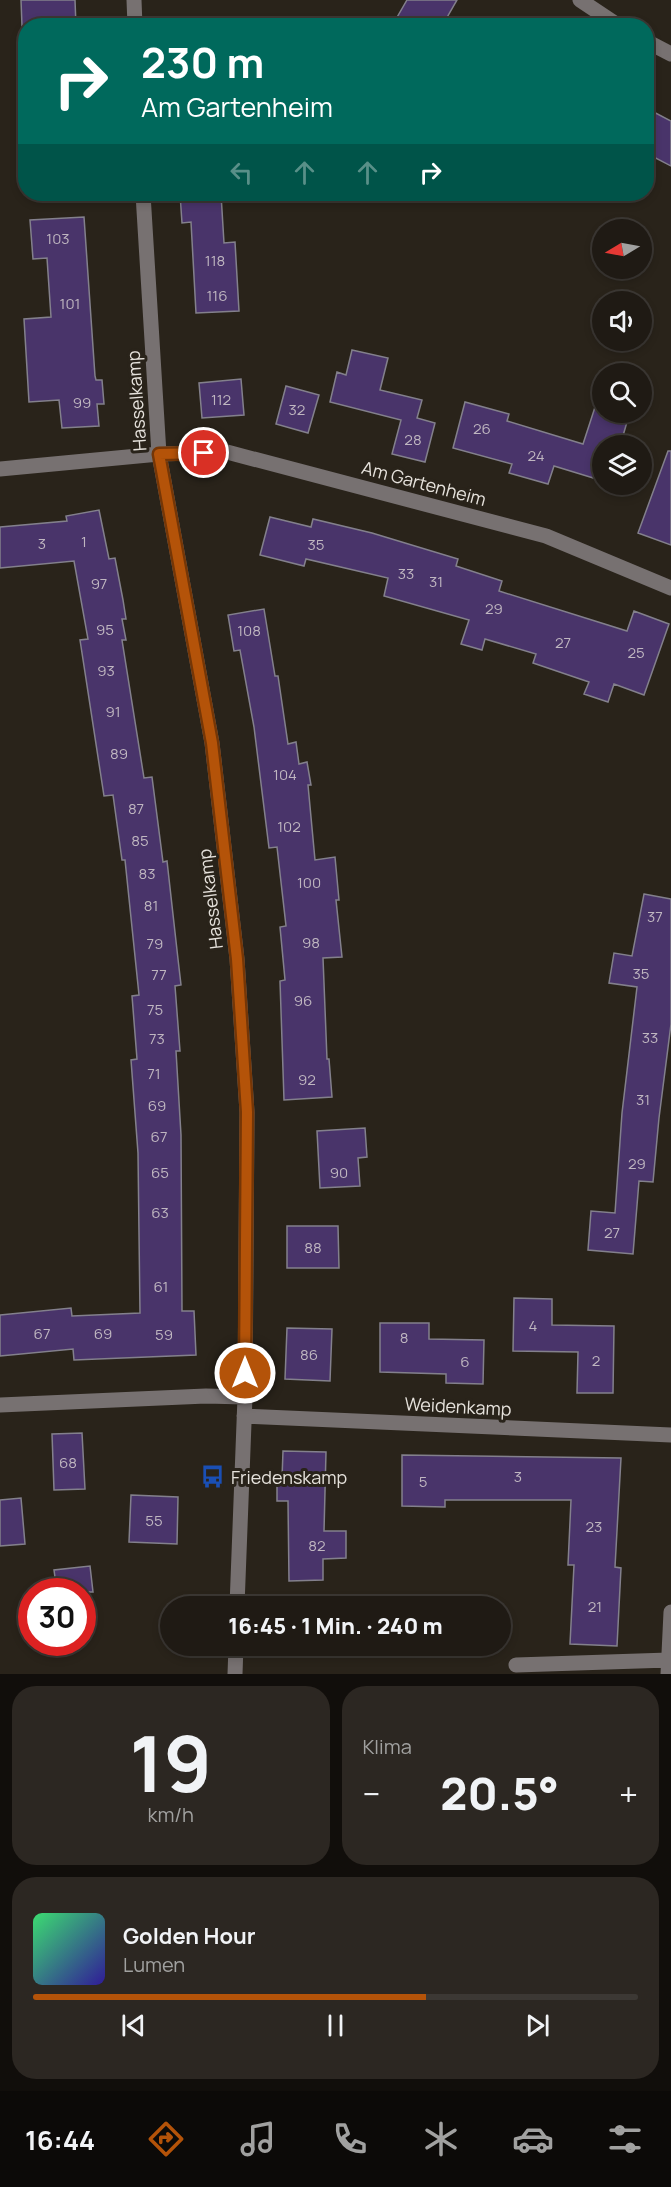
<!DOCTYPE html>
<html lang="de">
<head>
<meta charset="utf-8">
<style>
  body { margin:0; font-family:Manrope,sans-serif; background:#2c2722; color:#f1f3f6; height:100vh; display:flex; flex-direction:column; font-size:22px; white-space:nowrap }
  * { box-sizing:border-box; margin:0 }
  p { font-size:20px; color:#a1a1a0 }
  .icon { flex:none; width:33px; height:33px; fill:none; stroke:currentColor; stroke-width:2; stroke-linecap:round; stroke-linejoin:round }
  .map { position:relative; height:1674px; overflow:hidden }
  .side { display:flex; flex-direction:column; gap:12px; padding:12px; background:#110e0b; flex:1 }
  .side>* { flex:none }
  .banner { position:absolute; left:18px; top:18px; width:636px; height:183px; border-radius:24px; box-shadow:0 3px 9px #0003,0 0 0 2px #3c3834; background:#00695c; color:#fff; overflow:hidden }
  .needle { width:39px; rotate:260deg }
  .controls { position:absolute; left:592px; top:219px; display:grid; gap:12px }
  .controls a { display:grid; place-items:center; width:60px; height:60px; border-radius:50%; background:#1f1a14; box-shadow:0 3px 9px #0003,0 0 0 2px #3c3834; font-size:30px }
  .speed { position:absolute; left:18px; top:1578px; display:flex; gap:12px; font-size:30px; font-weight:700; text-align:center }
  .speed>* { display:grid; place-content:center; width:78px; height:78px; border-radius:50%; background:#1f1a14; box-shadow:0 3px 9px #0003,0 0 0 2px #3c3834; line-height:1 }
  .speed .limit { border:9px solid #d22; background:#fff; color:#111 }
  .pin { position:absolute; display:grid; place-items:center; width:51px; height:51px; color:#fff; margin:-26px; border:3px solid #fff; border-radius:50%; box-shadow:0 2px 6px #0007 }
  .me { position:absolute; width:66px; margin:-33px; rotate:0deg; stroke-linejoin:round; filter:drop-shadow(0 0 4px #0008) }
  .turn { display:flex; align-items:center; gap:21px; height:126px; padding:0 24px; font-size:27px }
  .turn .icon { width:78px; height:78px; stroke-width:2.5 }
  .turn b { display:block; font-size:42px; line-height:51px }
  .lanes { display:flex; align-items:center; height:57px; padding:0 24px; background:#0003; justify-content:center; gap:30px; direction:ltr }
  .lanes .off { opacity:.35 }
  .big { font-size:45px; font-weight:800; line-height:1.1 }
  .side .tile { flex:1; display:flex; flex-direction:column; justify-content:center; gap:9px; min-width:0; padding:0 21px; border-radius:24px; background:#2c2722 }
  .side .dial { align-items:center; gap:0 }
  .dial b { font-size:78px; line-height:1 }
  .song { display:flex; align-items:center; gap:18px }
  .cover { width:72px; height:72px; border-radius:9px; background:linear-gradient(135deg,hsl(140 70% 55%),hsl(250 70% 35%)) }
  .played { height:6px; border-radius:3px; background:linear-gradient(90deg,#b45309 65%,#3c3834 65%) }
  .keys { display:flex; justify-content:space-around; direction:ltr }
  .heat { display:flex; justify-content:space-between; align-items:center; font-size:33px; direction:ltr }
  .side .tiles { flex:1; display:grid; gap:12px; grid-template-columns:1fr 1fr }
  .tile:last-child { grid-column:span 2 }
  .trip { position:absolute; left:160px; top:1596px; width:351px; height:60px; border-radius:30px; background:#1f1a14; box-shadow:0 3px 9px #0003,0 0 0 2px #3c3834; font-weight:800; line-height:60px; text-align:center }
  .menu { display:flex; height:96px; justify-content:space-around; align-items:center; background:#0c0a08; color:#a1a1a0 }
  .menu .icon { width:42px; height:42px }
  .menu .on { color:#b45309 }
  .menu b { font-size:27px; color:#f1f3f6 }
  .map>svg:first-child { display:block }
  .building { fill:#49346a; stroke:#83808c; stroke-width:1.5 }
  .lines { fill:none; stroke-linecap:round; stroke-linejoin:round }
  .minor { stroke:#777171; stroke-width:15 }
  .route-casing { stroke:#753606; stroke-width:15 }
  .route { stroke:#b45309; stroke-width:10 }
  .labels { text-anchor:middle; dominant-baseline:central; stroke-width:6; stroke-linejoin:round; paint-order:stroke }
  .number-label { font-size:15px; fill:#bfb6c0 }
  .street-label { font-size:18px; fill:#e6e2dc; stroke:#29231a }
  .poi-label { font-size:18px; fill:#e6e2dc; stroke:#29231a; text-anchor:start }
</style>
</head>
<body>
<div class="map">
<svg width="671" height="1674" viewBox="0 0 671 1674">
  <rect width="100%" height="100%" fill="#29231a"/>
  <!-- building -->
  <path class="building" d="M 21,0 L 75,0 L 76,26 L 22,26 Z
    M 407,0 L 457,0 L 442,26 L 392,26 Z
    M 646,108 L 671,121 L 671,166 L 646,153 Z
    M 180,194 L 221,194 L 224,243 L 235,242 L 239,311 L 196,313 L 191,222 L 182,223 Z
    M 84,217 L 95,376 L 96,380 L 102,380 L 104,404 L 97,404 L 99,426 L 62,428 L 59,400 L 29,402 L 24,319 L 51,317 L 47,258 L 33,259 L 30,220 Z
    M 352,350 L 388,358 L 380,390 L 422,400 L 417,418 L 435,423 L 425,462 L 392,454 L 401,420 L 330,402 L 337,372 L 346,375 Z
    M 241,379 L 244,415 L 202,418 L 199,383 Z
    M 286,386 L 319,395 L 308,433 L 276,424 Z
    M 598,398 L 603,398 L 603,415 L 627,422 L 620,446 L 603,446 L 603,481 L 554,466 L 548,484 L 509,473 L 512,464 L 453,448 L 465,402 L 509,414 L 507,421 L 583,444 Z
    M 668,451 L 671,451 L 671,545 L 638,533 Z
    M 99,510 L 109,559 L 115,558 L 123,600 L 126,619 L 122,619 L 126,640 L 122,640 L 144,778 L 152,777 L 163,862 L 167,861 L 178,959 L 181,985 L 175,986 L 180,1051 L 176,1051 L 181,1135 L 182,1311 L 194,1311 L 196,1355 L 74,1360 L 73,1349 L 0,1356 L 0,1315 L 71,1308 L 72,1316 L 140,1313 L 138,1153 L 131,1060 L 137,1059 L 132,996 L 139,995 L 125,860 L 122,860 L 113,795 L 104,796 L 80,640 L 88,639 L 74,561 L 0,568 L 0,527 L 67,521 L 66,516 Z
    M 270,517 L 311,527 L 313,519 L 372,533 L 458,559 L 456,566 L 502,581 L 499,591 L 627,631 L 634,611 L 669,624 L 644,695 L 614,684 L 608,702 L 584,694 L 589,682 L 533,663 L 536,654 L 485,639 L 482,650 L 461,644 L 469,620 L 384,596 L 388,578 L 306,559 L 304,566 L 260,555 Z
    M 264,609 L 275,676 L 278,676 L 288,744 L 296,742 L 299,764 L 307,762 L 311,785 L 308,785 L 315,860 L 335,857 L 339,900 L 336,900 L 342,957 L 323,958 L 327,1059 L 329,1059 L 332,1097 L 284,1100 L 280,981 L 285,980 L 280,927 L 286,926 L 277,847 L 269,848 L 254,727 L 240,650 L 234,651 L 228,615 Z
    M 644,894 L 671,899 L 671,1024 L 659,1118 L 653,1182 L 639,1181 L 633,1254 L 588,1250 L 591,1211 L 615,1213 L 622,1113 L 637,987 L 609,983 L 614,953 L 632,956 Z
    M 365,1128 L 367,1157 L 358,1158 L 360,1186 L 320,1188 L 317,1131 Z
    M 287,1226 L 338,1226 L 339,1268 L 287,1268 Z
    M 514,1298 L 552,1299 L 552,1325 L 614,1326 L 613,1393 L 577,1393 L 578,1352 L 513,1351 Z
    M 380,1323 L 429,1323 L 429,1339 L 484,1340 L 483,1384 L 446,1383 L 446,1374 L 380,1372 Z
    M 287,1328 L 332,1329 L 330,1381 L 285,1379 Z
    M 82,1433 L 85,1489 L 54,1490 L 52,1434 Z
    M 283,1451 L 326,1452 L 324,1531 L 346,1531 L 346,1558 L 323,1559 L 323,1580 L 289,1581 L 288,1501 L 277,1501 L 277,1477 L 282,1478 Z
    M 402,1455 L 621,1458 L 615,1567 L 621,1568 L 617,1646 L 570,1644 L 574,1565 L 568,1565 L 571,1500 L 445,1500 L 445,1507 L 402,1506 Z
    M 131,1495 L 178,1497 L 177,1544 L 129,1542 Z
    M 21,1498 L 25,1544 L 0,1546 L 0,1500 Z
    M 90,1566 L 93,1592 L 57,1592 L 54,1570 Z"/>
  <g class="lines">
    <!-- minor -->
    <path class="minor" d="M 134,0 L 135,26
      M 580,0 L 619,26
      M 646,41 L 671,54
      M 143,194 L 159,454 L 212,743 L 237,959 L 247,1112 L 245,1397 L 237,1606
      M 0,469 L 159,454 L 227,452 L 546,536 L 671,588
      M 0,1405 L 206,1396 L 245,1397
      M 244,1416 L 671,1435
      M 516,1665 L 669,1660
      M 235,1674 L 236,1646
      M 668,1674 L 671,1612"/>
  </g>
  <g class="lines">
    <defs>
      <path id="route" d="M 204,453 L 159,454 L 212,743 L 237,959 L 247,1112 L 245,1373"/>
    </defs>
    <!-- route casing -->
    <use href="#route" class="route-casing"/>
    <!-- route -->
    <use href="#route" class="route"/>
  </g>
  <!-- icons -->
  <defs>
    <symbol id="bus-bare" viewBox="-9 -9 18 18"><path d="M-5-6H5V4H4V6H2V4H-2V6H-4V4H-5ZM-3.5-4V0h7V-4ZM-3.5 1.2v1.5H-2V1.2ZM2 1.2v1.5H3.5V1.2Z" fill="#1a4fb4" stroke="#29231a" stroke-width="2.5" paint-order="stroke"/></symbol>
  </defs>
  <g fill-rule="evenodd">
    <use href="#bus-bare" x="196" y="1460" width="33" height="33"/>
  </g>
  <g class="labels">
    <!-- number labels -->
    <g class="number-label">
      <text x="58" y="238">103</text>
      <text x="215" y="260">118</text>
      <text x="217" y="295">116</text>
      <text x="70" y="303">101</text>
      <text x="221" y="399">112</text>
      <text x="82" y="402">99</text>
      <text x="297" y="409">32</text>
      <text x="482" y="428">26</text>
      <text x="413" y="439">28</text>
      <text x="536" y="455">24</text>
      <text x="84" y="541">1</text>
      <text x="42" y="543">3</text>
      <text x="316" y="544">35</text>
      <text x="406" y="573">33</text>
      <text x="436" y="581">31</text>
      <text x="99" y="583">97</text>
      <text x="494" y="608">29</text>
      <text x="105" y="629">95</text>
      <text x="249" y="630">108</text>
      <text x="563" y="642">27</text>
      <text x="636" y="652">25</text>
      <text x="106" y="670">93</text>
      <text x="113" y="711">91</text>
      <text x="119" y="753">89</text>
      <text x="285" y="774">104</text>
      <text x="136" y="808">87</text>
      <text x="289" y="826">102</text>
      <text x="140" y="840">85</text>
      <text x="147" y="873">83</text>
      <text x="309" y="882">100</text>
      <text x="151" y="905">81</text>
      <text x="655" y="916">37</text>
      <text x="311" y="942">98</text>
      <text x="155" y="943">79</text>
      <text x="641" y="973">35</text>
      <text x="159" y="974">77</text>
      <text x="303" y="1000">96</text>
      <text x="155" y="1009">75</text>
      <text x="650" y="1037">33</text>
      <text x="157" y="1038">73</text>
      <text x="154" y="1073">71</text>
      <text x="307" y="1079">92</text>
      <text x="643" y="1099">31</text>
      <text x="157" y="1105">69</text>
      <text x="159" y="1136">67</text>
      <text x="637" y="1163">29</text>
      <text x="160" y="1172">65</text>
      <text x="339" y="1172">90</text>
      <text x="160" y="1212">63</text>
      <text x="612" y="1232">27</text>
      <text x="313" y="1247">88</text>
      <text x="161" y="1286">61</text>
      <text x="533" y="1325">4</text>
      <text x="42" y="1333">67</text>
      <text x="103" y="1333">69</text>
      <text x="164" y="1334">59</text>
      <text x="404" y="1337">8</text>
      <text x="309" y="1354">86</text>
      <text x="596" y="1360">2</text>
      <text x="465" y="1361">6</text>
      <text x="68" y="1462">68</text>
      <text x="518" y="1476">3</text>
      <text x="423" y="1481">5</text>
      <text x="154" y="1520">55</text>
      <text x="594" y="1526">23</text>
      <text x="317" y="1545">82</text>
      <text x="595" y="1606">21</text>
    </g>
    <!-- street labels -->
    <g class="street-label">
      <text transform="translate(136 401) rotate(-94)">Hasselkamp</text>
      <text transform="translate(424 483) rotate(15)">Am Gartenheim</text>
      <text transform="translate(210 899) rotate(-97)">Hasselkamp</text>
      <text transform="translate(458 1406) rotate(3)">Weidenkamp</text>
    </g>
    <!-- poi labels -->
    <g class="poi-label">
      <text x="231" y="1477">Friedenskamp</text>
    </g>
  </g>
</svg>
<div class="controls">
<a><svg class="needle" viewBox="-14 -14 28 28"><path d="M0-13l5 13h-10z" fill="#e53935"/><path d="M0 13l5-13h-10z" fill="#a1a1a0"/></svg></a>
<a><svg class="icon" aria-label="sound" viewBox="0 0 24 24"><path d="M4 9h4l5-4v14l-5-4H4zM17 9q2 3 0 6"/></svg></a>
<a><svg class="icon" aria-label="search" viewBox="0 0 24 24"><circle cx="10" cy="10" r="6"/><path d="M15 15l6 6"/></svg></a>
<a><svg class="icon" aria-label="layers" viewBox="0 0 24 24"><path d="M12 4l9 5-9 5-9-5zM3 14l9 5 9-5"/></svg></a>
</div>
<div class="speed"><div class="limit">30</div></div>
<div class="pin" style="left:204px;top:453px;background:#d93025"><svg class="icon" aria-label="arrive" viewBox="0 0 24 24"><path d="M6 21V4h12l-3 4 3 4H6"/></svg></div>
<svg class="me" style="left:245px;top:1373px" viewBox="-20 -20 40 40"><circle r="17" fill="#b45309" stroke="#fff" stroke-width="3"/><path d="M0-11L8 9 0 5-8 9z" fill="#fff"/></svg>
<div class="trip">16:45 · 1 Min. · 240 m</div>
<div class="banner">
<div class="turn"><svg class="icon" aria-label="right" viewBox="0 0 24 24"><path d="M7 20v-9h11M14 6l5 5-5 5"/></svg><div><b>230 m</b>Am Gartenheim</div></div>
<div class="lanes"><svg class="icon off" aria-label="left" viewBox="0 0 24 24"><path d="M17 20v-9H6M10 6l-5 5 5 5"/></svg><svg class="icon off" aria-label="ahead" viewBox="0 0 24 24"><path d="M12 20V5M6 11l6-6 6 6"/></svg><svg class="icon off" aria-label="ahead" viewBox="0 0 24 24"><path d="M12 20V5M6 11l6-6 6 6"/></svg><svg class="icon" aria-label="right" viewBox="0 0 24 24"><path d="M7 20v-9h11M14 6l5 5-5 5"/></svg></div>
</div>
</div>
<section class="side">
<div class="tiles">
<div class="tile dial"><b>19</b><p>km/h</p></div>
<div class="tile"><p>Klima</p>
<div class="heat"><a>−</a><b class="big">20.5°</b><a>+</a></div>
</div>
<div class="tile">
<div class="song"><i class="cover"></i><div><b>Golden Hour</b><p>Lumen</p></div></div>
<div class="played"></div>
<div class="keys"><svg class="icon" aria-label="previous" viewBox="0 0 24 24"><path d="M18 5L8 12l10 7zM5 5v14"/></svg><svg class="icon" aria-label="pause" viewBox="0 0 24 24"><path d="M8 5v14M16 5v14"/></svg><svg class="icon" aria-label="next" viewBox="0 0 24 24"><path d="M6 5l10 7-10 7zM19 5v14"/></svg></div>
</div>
</div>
</section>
<nav class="menu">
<b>16:44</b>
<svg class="icon on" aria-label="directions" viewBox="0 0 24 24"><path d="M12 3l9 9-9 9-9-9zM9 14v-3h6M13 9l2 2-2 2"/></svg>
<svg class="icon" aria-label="music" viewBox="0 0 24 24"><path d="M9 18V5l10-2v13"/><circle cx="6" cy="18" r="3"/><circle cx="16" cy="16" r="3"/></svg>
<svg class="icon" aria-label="phone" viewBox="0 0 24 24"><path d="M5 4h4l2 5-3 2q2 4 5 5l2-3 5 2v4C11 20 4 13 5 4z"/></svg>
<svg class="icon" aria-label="climate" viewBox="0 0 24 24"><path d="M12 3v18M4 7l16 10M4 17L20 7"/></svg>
<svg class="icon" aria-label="car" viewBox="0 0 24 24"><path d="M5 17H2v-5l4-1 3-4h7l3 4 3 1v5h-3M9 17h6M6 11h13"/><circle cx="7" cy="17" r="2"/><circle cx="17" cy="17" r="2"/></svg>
<svg class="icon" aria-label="filters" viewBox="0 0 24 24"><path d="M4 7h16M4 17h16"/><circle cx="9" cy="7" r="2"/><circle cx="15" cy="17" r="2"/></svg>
</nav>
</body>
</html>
